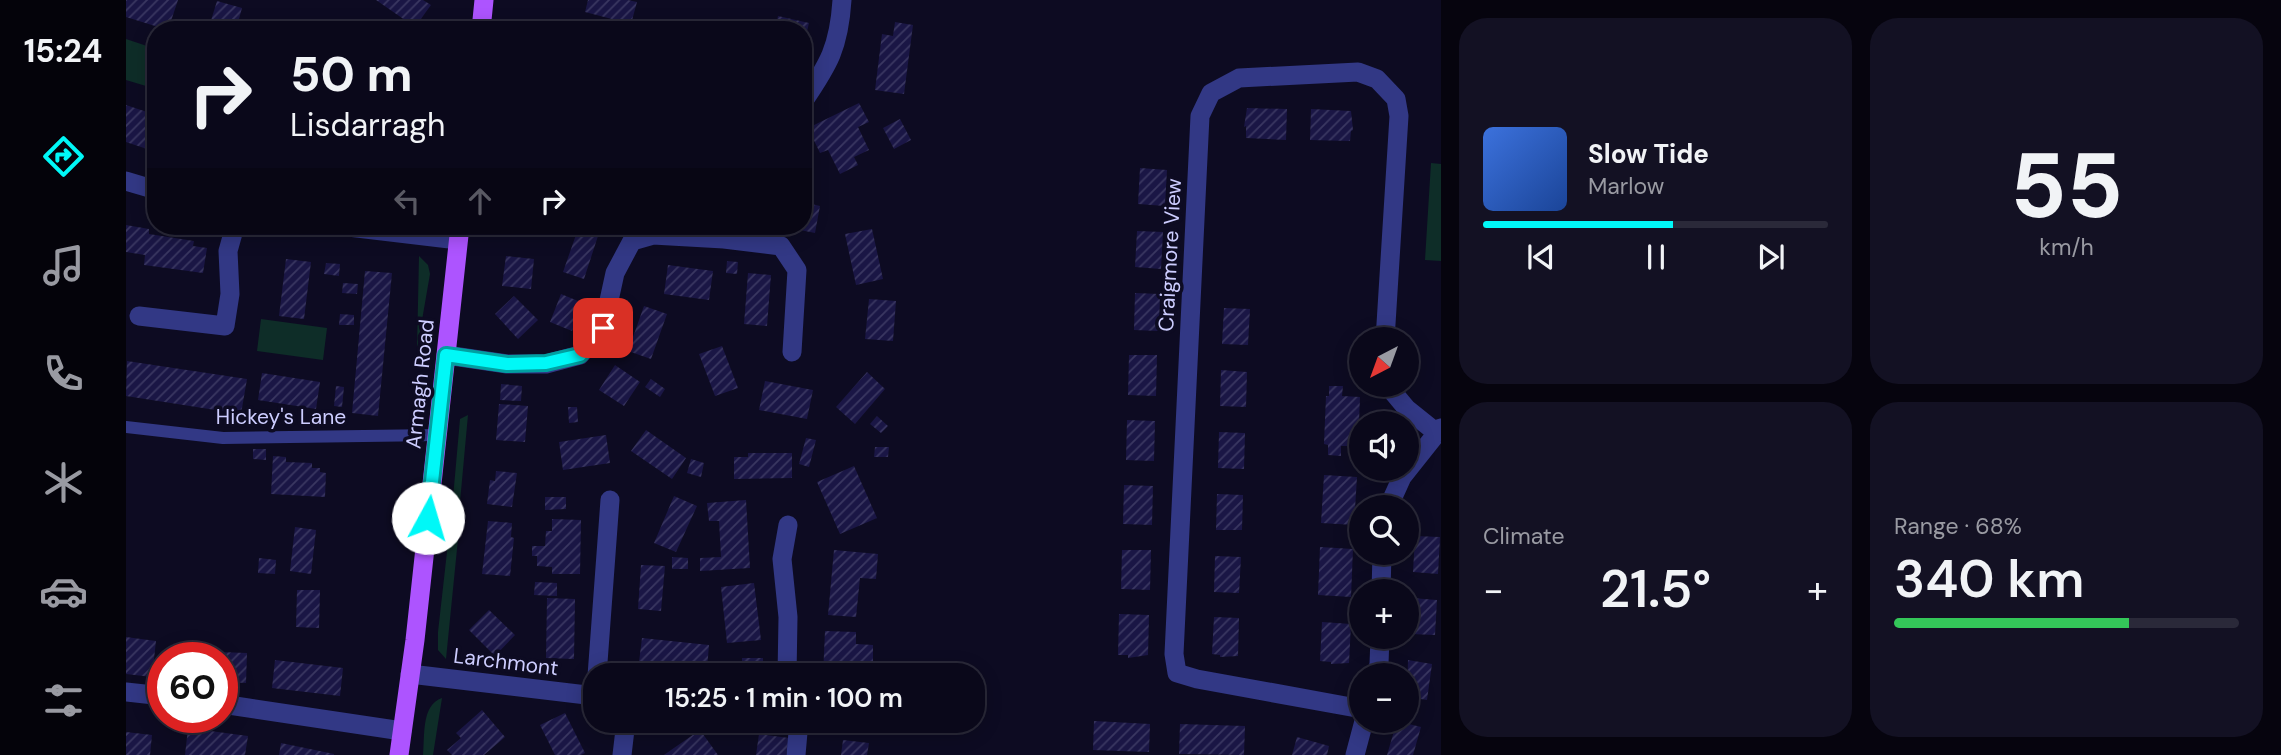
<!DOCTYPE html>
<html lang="en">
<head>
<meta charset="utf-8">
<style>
  body { margin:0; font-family:"DM Sans",sans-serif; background:#131123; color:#f1f3f6; height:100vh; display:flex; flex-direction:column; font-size:26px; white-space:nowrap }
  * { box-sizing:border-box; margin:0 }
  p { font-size:23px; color:#999aa2 }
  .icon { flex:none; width:38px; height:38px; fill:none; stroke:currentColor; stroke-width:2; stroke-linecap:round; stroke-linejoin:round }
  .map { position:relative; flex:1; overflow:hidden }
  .side { display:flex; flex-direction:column; gap:18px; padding:18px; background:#06040e; width:840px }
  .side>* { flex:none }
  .top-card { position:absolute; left:21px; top:21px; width:665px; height:214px; border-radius:28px; box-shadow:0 4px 18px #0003,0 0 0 2px #2a2939; background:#0a081a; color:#f1f3f6; overflow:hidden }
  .needle { width:46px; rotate:221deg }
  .buttons { position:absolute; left:1223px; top:327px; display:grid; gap:14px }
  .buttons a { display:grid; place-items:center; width:70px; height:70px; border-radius:50%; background:#0a081a; box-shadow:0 4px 18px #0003,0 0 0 2px #2a2939; font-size:35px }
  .speed { position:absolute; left:21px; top:642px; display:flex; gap:14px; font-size:35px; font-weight:700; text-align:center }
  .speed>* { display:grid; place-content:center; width:91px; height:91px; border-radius:50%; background:#0a081a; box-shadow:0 4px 18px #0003,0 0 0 2px #2a2939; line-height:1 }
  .speed .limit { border:10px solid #d22; background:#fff; color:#111 }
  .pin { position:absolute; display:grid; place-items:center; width:60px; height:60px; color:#fff; margin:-30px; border-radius:14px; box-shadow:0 4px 10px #0006 }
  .me { position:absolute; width:77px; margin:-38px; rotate:6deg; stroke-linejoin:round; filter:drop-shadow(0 0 5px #0008) }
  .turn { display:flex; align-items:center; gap:24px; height:147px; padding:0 28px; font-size:32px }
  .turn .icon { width:91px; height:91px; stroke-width:2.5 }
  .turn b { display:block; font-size:49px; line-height:60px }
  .lanes { display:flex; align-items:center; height:66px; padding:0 28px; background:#0003; justify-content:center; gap:35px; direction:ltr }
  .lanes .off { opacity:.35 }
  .big { font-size:52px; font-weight:600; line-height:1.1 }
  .side .widget { flex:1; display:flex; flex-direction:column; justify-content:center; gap:10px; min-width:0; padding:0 24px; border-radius:28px; background:#131123 }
  .side .dial { align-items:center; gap:0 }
  .dial b { font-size:91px; line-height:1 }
  .song { display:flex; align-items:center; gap:21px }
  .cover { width:84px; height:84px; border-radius:10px; background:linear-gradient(135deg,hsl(220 70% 55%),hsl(220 70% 35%)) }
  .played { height:7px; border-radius:4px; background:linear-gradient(90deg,#00f8f7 55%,#2a2939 55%) }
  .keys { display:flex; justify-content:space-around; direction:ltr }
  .heat { display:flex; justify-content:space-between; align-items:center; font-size:38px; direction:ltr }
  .charge { height:10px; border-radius:5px; background:linear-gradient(90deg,#34c759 68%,#2a2939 0) }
  .side .tiles { flex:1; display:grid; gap:18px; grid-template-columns:repeat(2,1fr) }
  .trip { position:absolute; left:457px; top:663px; width:402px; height:70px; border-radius:28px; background:#0a081a; box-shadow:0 4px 18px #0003,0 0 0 2px #2a2939; font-weight:600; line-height:70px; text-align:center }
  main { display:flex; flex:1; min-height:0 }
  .tab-bar { display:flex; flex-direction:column; width:126px; justify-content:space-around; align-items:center; background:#04030a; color:#999aa2 }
  .tab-bar .icon { width:49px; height:49px }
  .tab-bar .active { color:#00f8f7 }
  .tab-bar b { font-size:32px; color:#f1f3f6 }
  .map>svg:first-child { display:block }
  .green { fill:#0e2d28 }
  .building { fill:url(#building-hatch) }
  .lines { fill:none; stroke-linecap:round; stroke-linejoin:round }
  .service { stroke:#323885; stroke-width:12 }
  .minor { stroke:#323885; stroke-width:19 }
  .primary { stroke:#ad54ff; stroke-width:19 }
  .route-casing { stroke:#00a1a1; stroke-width:18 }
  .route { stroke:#00f8f7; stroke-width:12 }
  .labels { text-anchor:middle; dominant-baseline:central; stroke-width:7; stroke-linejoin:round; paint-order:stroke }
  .street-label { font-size:21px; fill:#cdcdff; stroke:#0d0b22 }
</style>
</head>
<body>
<main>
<nav class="tab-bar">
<b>15:24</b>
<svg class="icon active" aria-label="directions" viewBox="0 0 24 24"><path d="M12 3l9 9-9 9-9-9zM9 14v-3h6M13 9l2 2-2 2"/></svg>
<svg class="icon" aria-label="music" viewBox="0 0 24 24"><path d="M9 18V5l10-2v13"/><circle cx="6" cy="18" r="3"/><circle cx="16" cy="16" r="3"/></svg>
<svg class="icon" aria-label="phone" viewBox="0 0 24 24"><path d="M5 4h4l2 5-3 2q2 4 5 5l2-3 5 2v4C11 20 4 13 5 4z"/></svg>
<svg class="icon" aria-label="climate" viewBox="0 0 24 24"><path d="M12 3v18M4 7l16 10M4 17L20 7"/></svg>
<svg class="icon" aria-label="car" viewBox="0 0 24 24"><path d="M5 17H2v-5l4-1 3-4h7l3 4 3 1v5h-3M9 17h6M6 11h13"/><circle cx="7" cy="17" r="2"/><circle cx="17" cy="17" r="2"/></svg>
<svg class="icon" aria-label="filters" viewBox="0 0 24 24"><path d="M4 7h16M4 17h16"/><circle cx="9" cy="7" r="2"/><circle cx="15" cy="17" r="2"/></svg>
</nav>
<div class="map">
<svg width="1315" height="755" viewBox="0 0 1315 755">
  <defs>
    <pattern id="building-hatch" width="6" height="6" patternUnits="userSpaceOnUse" patternTransform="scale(1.75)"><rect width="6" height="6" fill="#1a1645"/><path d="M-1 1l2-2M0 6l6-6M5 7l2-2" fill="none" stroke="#3a3761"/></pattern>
  </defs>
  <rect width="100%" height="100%" fill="#0d0b22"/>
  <!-- green -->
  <path class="green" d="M 0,39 L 30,49 L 30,89 L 0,80 Z
    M 1305,163 L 1315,164 L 1315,261 L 1299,260 Z
    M 293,256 L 302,265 L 304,274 L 291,349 Z
    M 135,319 L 201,328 L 197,360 L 131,351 Z
    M 342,415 L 334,502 L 327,498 L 334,419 Z
    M 333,529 L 320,659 L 312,650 L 312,632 L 323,534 Z
    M 316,698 L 307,755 L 297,755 C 299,736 295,705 316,698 Z"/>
  <!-- building -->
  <path class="building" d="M 0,0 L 52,0 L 42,30 L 0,17 Z
    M 250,0 L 297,0 L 305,5 L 289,27 Z
    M 462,0 L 502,0 L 511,2 L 505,24 L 459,12 Z
    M 91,1 L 116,8 L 110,30 L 82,30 Z
    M 652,16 L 683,23 L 678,44 L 677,30 L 649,30 Z
    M 769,22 L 787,25 L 778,94 L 749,90 L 756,34 L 767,36 Z
    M 733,103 L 743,122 L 732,127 L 743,150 L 728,157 L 732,165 L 714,174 L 702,150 L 694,153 L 682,128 Z
    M 0,105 L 30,115 L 30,152 L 0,142 Z
    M 1121,108 L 1161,109 L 1160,140 L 1120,138 L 1120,126 L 1118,127 Z
    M 1185,109 L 1225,111 L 1227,130 L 1225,131 L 1224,141 L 1184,140 Z
    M 774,119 L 785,140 L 768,149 L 757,128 Z
    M 1014,168 L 1041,170 L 1039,206 L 1012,204 Z
    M 677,202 L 694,206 L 689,233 L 659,227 L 677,226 Z
    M 0,225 L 23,229 L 23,234 L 68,241 L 67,246 L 81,248 L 77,273 L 18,265 L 19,255 L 0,252 Z
    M 452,229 L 472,236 L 458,279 L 437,272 Z
    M 746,229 L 757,279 L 730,285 L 719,234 Z
    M 1011,231 L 1037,232 L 1035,269 L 1009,267 Z
    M 380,256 L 408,259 L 405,289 L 376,286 Z
    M 160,259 L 185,262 L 178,319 L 153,316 Z
    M 601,261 L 612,262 L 611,274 L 600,273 Z
    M 200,263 L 214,264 L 213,276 L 198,274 Z
    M 542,265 L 587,271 L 583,300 L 538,294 Z
    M 239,271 L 266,273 L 252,416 L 226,413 Z
    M 622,273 L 645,275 L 641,326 L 618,324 Z
    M 217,283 L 232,284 L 231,294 L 216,293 Z
    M 1009,293 L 1034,294 L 1033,331 L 1008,330 Z
    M 435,294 L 457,303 L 446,331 L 424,322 Z
    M 388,296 L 412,320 L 392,339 L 369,314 Z
    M 743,299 L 770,301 L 767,341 L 739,339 Z
    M 518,306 L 541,314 L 525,359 L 502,351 Z
    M 1098,308 L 1124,309 L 1122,345 L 1096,344 Z
    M 214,314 L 228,315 L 228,325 L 213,325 Z
    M 596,346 L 612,388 L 589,396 L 573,354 Z
    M 1003,355 L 1031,355 L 1030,396 L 1002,395 Z
    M 1,361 L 121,379 L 115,414 L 0,396 Z
    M 489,365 L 514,382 L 498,406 L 473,390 Z
    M 1095,370 L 1121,372 L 1120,407 L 1094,406 Z
    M 741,372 L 759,389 L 729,424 L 710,407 Z
    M 136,373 L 194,382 L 190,409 L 132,400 Z
    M 525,379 L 539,389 L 534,397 L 519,387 Z
    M 639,381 L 687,390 L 681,419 L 633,410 Z
    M 375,384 L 396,386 L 395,401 L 374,400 Z
    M 210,386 L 218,387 L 216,407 L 208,406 Z
    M 1203,386 L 1217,386 L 1216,396 L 1234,397 L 1232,446 L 1215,446 L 1215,456 L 1202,455 L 1202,445 L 1198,444 L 1200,396 L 1203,396 Z
    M 373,404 L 402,406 L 399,442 L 370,440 Z
    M 442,407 L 451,407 L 452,422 L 443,423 Z
    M 751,416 L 762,426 L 755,433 L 744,424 Z
    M 1001,420 L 1029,421 L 1028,461 L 1000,460 Z
    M 520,430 L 560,458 L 546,479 L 505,451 Z
    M 1093,432 L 1119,433 L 1118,469 L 1092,468 Z
    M 480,435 L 484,463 L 437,470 L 433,442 Z
    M 680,438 L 690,440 L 683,467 L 673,464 Z
    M 749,447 L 763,447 L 762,457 L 748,457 Z
    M 127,449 L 140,449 L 140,460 L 127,459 Z
    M 622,453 L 666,453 L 666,478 L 608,479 L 608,457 L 622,457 Z
    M 147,456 L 160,457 L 160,462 L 186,463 L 186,468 L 194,468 L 194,472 L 200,473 L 199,497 L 145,494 Z
    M 565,459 L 578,463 L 575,477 L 561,473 Z
    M 728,466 L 751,518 L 714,534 L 691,482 Z
    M 370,471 L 391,473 L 386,507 L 361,504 L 364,480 L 369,481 Z
    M 1198,475 L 1231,477 L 1228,525 L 1195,523 Z
    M 998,485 L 1027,486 L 1026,525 L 997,524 Z
    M 1091,494 L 1117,495 L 1116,530 L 1090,530 Z
    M 548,496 L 571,506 L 550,552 L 528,543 Z
    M 419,497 L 440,497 L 440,509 L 419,510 Z
    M 620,500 L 624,568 L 574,571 L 574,558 L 595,557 L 593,521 L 583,521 L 581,503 Z
    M 426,519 L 455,520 L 454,574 L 426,574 L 426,567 L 411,566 L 411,556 L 406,556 L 406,546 L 419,546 L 420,531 L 426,531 Z
    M 362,521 L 386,523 L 385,537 L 388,538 L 384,576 L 356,574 Z
    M 169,527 L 190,530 L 185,574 L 164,571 Z
    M 1289,536 L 1314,537 L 1312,574 L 1287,572 Z
    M 1194,547 L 1227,549 L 1225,597 L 1192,595 Z
    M 708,550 L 752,554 L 750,579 L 734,578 L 730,617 L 702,615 Z
    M 996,550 L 1025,550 L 1024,590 L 995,589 Z
    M 1089,556 L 1115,557 L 1113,593 L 1088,592 Z
    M 546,557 L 562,558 L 562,569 L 546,569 Z
    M 133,558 L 150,560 L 149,574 L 132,573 Z
    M 515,565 L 539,566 L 535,611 L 512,609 Z
    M 409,582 L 431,583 L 431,596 L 408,595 Z
    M 628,583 L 635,640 L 601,643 L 595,587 Z
    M 171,590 L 194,590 L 193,628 L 170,627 Z
    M 421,598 L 449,599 L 448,659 L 420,658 Z
    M 1286,598 L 1311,600 L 1309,635 L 1284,634 Z
    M 363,610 L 389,635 L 369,656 L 343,630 Z
    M 993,614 L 1023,615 L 1022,655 L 1002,658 L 1002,655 L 992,655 Z
    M 1088,617 L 1113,618 L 1112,656 L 1094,657 L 1094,655 L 1086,654 Z
    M 1196,622 L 1225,624 L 1223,663 L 1205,664 L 1205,662 L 1194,661 Z
    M 699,631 L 730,632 L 730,644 L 747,645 L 747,663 L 725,662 L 724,676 L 697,676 Z
    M 0,637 L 30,641 L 26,677 L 0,674 Z
    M 516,638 L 583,645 L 581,669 L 513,662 Z
    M 67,651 L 121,653 L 120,683 L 96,682 L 96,658 L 67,658 Z
    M 616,658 L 637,658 L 637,676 L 616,676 Z
    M 149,660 L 217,668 L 214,696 L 146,688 Z
    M 1282,660 L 1306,664 L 1301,700 L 1281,697 Z
    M 356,710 L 379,737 L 358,755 L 326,755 L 321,750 L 335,738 L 330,733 Z
    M 439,713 L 459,753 L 455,755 L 429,755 L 414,725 Z
    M 968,721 L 1024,724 L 1023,752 L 967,750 Z
    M 1271,721 L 1295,727 L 1287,755 L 1261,755 Z
    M 1054,724 L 1119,726 L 1118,755 L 1053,754 Z
    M 62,728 L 122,736 L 119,755 L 59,755 Z
    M 574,730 L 592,755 L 538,755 L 545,750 Z
    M 0,732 L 26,735 L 24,755 L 0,755 Z
    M 633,734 L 663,738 L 660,755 L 630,755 Z
    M 1171,737 L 1203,746 L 1201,755 L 1166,755 Z
    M 717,740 L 743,743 L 741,755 L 715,755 Z
    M 155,743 L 208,754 L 208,755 L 153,755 Z"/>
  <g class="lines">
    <!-- service -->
    <path class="service" d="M 0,427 L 97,438 L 311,435"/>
    <!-- minor -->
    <path class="minor" d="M 677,102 C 703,64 713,47 716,0
      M 0,181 L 30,190
      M 214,226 L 332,240
      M 13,316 L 99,326 L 104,294 L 102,251 L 109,226
      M 320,355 L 381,364 L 420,364 L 454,355 L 477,328 L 489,273 L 506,241 L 527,235 L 598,239 L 655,246 L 671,270 L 666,352
      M 1261,385 L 1281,409 L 1311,433
      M 1262,508 L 1276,477 L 1315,428
      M 1255,592 L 1256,553
      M 284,674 L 469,696
      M 471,676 L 484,500
      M 661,676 L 662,617 L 656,559 L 662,525
      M 1250,676 L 1253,664 L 1254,637
      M 0,692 L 37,696
      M 96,704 L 276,731
      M 1236,709 L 1071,679 L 1051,673 L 1048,654 L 1074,116 L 1085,93 L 1113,78 L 1232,72 L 1251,79 L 1270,99 L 1273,116 L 1259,340
      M 496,755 L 500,721
      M 670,755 L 673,721
      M 1229,755 L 1238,721"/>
    <!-- primary -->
    <path class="primary" d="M 355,30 L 358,0
      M 273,755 L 289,640 L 334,226"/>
  </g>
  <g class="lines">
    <defs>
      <path id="route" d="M 302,518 L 320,355 L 381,364 L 420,363 L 454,355 L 477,328"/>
    </defs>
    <!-- route casing -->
    <use href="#route" class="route-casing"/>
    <!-- route -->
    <use href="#route" class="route"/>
  </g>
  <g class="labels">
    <!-- street labels -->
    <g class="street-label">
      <text transform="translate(1044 255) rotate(-87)">Craigmore View</text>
      <text transform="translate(294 384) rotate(-84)">Armagh Road</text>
      <text x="155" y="417">Hickey's Lane</text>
      <text transform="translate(380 662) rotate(7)">Larchmont</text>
    </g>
  </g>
</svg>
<div class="buttons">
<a><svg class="needle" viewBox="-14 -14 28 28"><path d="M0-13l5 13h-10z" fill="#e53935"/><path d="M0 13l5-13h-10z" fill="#999aa2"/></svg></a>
<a><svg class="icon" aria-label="sound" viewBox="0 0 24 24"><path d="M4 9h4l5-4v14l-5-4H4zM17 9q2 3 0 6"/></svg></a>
<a><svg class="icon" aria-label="search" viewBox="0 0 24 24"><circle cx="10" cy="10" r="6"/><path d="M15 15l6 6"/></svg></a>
<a>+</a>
<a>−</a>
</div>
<div class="speed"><div class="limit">60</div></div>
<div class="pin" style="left:477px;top:328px;background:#d93025"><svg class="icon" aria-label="arrive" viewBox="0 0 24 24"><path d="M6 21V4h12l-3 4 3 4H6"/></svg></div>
<svg class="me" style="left:302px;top:518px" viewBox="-20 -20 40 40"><circle r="19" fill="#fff"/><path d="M0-13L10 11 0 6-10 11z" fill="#00f8f7"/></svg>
<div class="trip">15:25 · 1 min · 100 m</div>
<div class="top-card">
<div class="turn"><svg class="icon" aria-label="right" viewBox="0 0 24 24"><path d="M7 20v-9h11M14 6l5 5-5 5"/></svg><div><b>50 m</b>Lisdarragh</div></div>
<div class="lanes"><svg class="icon off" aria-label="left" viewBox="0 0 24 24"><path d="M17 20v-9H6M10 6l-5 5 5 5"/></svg><svg class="icon off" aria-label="ahead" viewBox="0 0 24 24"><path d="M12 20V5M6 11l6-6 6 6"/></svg><svg class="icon" aria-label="right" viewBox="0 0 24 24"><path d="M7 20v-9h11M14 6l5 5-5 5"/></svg></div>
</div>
</div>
<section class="side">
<div class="tiles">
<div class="widget">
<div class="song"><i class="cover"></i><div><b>Slow Tide</b><p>Marlow</p></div></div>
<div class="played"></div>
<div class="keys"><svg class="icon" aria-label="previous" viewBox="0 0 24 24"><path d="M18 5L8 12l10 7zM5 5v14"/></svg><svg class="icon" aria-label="pause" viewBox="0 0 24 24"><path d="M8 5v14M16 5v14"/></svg><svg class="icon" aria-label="next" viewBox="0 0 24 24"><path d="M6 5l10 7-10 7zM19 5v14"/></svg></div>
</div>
<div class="widget dial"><b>55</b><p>km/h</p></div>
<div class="widget"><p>Climate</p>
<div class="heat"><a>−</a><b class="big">21.5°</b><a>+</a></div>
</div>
<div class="widget"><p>Range · 68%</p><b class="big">340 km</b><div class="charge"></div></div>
</div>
</section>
</main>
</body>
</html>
